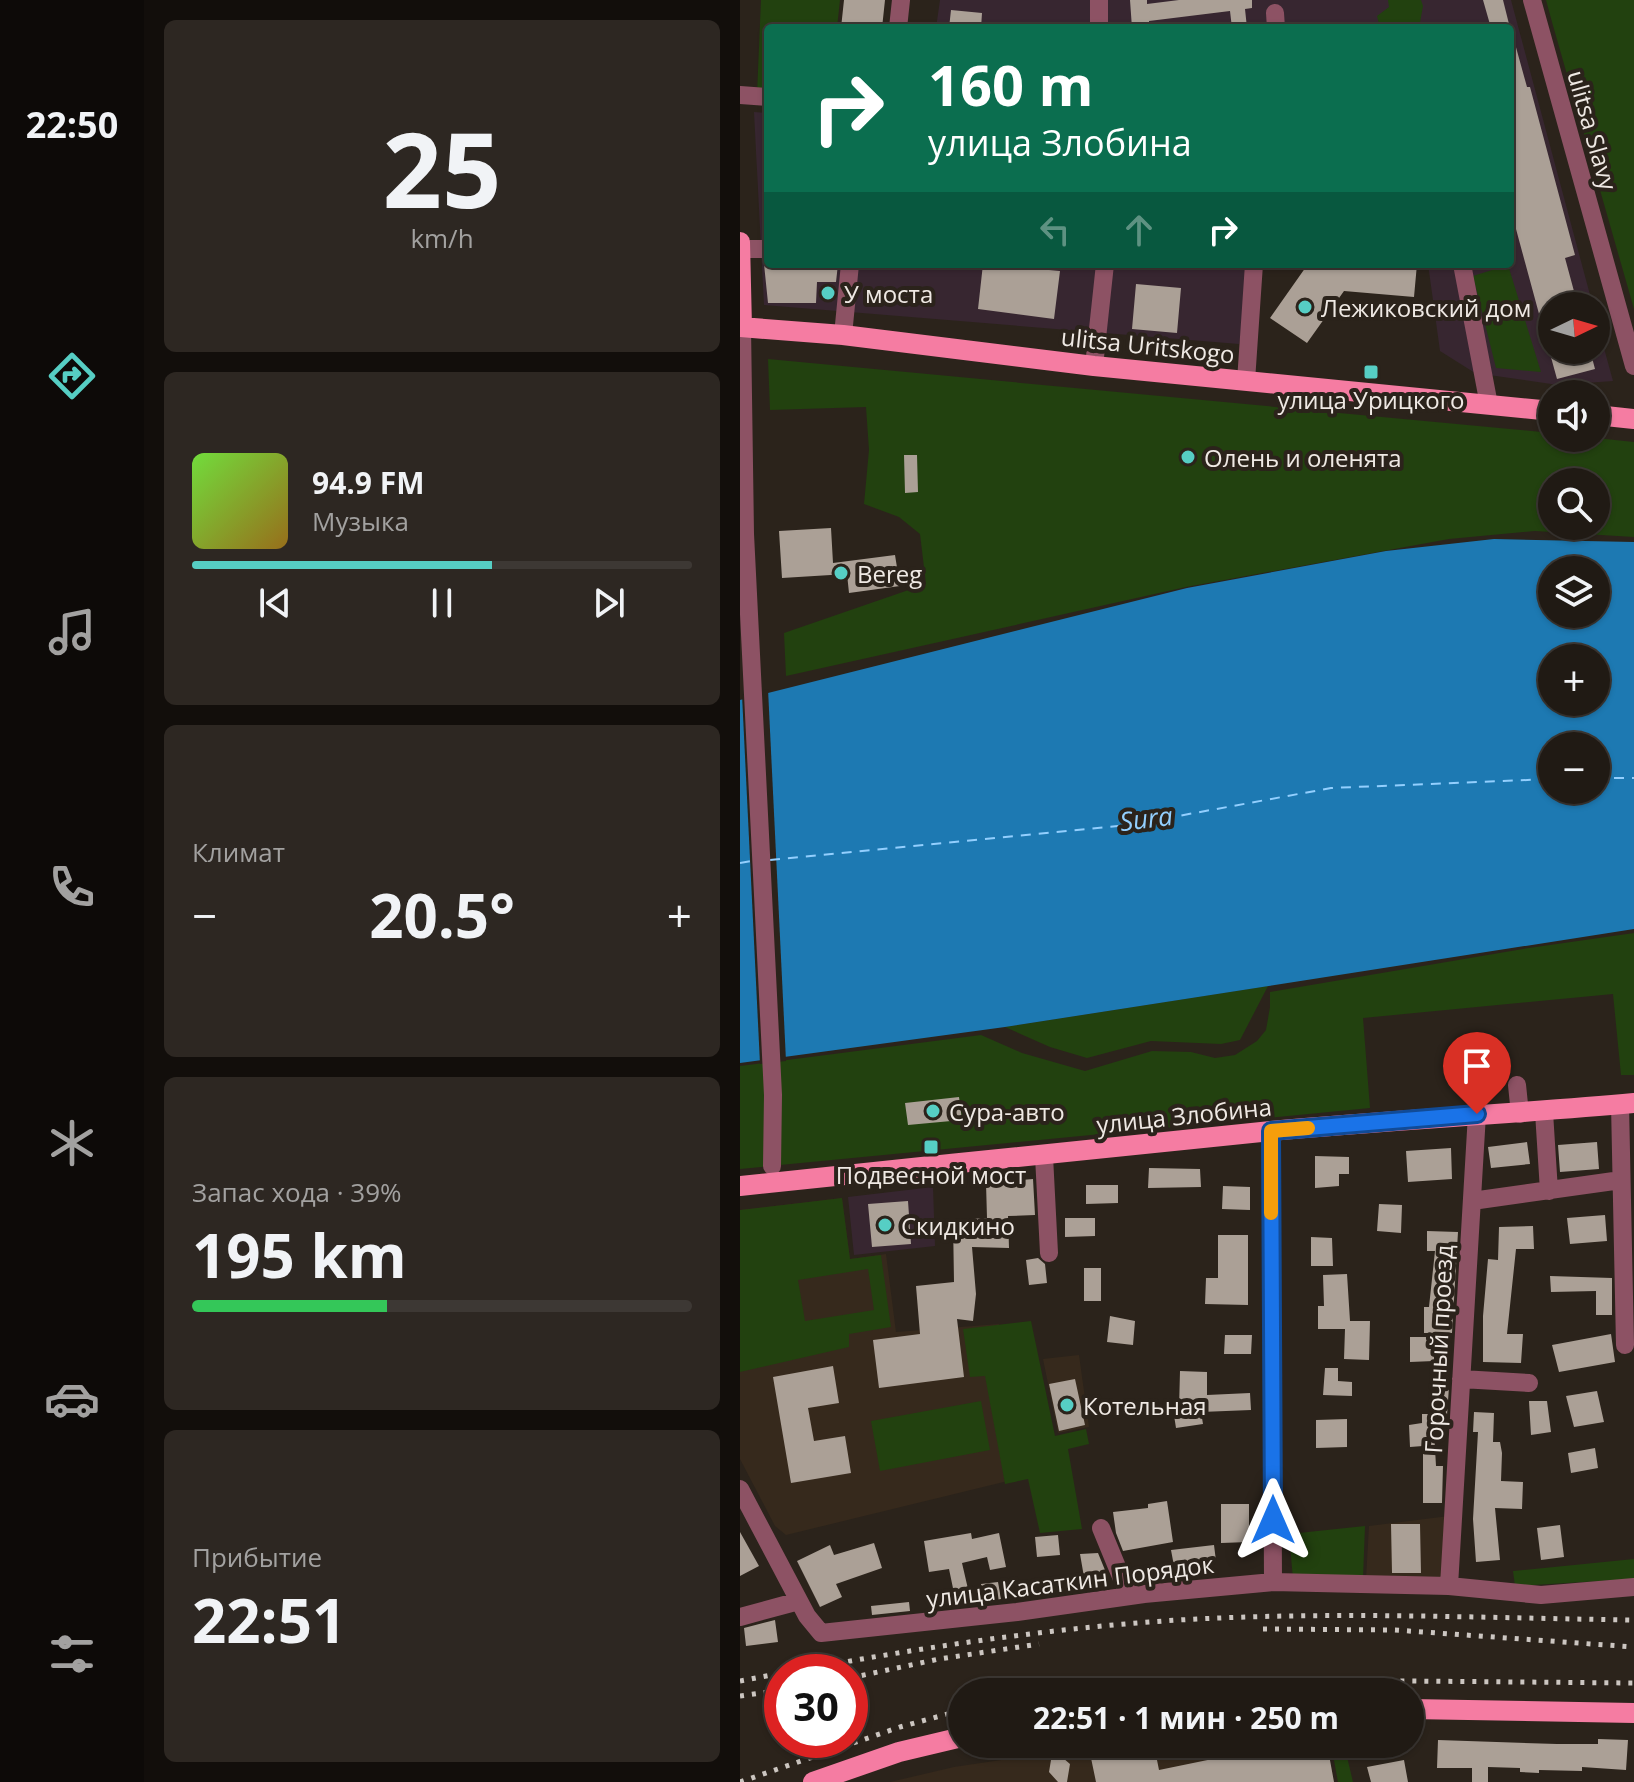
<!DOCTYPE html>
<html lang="ru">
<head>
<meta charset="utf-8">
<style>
  body { margin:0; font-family:"Open Sans",sans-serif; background:#2d2722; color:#f1f3f6; height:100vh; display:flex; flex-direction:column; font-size:30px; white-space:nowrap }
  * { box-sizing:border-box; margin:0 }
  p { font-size:26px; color:#a2a1a0 }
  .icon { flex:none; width:44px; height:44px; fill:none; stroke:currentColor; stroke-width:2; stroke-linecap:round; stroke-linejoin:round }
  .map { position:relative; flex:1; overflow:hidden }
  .side { display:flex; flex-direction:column; gap:20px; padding:20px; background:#120e0b; width:596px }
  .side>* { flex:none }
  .guide { position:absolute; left:24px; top:24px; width:750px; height:244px; border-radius:8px; box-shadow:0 2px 6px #0004,0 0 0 2px #3d3834; background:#0b6e4f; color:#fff; overflow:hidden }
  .needle { width:52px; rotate:85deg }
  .controls { position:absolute; left:798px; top:292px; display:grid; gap:16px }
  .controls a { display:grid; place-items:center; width:72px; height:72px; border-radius:50%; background:#201a14; box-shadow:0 2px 6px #0004,0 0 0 2px #3d3834; font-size:40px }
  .speed { position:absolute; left:24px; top:1654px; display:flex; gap:16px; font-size:40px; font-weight:700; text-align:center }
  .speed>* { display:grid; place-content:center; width:104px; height:104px; border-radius:50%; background:#201a14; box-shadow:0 2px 6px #0004,0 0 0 2px #3d3834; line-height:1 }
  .speed .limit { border:12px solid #d22; background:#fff; color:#111 }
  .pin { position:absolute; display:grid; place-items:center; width:68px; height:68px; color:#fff; margin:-82px -34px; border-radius:50% 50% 50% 0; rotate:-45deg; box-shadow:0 0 8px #0007 }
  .pin .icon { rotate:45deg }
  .me { position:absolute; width:88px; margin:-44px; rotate:0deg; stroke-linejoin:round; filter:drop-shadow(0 0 6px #0008) }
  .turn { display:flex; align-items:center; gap:28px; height:168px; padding:0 32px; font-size:36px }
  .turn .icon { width:104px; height:104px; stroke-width:2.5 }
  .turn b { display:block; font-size:56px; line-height:68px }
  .lanes { display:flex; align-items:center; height:76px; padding:0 32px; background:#0003; justify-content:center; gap:40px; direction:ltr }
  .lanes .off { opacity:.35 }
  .big { font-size:60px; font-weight:700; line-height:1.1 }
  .side .tile { flex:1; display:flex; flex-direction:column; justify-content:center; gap:12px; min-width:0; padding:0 28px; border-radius:12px; background:#2d2722 }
  .side .dial { align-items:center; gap:0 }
  .dial b { font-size:104px; line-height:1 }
  .song { display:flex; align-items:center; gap:24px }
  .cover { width:96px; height:96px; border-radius:12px; background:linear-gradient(135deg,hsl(100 70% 55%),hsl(40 70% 35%)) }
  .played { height:8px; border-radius:4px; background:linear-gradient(90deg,#56cec4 60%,#3d3834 60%) }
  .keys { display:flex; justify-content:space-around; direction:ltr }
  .heat { display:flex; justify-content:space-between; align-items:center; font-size:44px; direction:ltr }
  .charge { height:12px; border-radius:6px; background:linear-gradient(90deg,#34c759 39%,#3d3834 0) }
  .trip { position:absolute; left:208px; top:1678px; width:476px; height:80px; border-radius:40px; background:#201a14; box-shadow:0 2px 6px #0004,0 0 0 2px #3d3834; font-weight:700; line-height:80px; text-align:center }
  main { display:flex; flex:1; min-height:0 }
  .dock { display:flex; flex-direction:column; width:144px; justify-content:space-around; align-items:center; background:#0d0a08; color:#a2a1a0 }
  .dock .icon { width:56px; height:56px }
  .dock .active { color:#56cec4 }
  .dock b { font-size:36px; color:#f1f3f6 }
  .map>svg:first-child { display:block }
  .commercial { fill:#372630 }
  .built { fill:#36291c }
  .green { fill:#22410f; fill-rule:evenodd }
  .water { fill:#1d79b2; fill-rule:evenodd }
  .pier { fill:#2b231b }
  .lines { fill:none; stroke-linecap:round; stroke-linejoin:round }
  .ferry { stroke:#93cffe; stroke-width:2; stroke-dasharray:10 8; stroke-linecap:butt }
  .building { fill:#aba096 }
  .minor { stroke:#8d5264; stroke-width:18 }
  .major { stroke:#f57ca2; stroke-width:20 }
  .rail { stroke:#ccc6c1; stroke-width:5; stroke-dasharray:4 8; stroke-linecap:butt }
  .route-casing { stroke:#114b97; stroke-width:20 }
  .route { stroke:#1a73e8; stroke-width:14 }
  .slow { stroke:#f59e0b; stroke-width:14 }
  .poi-dot { fill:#56cec4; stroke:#2b231b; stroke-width:3 }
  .labels { text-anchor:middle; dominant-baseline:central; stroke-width:8; stroke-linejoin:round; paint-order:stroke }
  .street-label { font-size:24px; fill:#efe9e4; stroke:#2b231b }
  .poi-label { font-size:24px; fill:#efe9e4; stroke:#2b231b; text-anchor:start }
  .water-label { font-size:26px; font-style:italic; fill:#93cffe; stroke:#2b231b }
</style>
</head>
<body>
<main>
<nav class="dock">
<b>22:50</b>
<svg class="icon active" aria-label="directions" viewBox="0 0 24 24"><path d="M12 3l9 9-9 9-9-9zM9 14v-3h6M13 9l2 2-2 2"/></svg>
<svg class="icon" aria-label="music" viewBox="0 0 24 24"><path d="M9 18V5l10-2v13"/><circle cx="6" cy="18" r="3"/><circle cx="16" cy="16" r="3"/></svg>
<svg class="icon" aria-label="phone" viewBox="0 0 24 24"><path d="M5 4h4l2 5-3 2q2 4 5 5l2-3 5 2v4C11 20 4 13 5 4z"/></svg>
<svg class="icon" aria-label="climate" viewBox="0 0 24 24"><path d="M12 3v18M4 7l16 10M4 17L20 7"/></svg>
<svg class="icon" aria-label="car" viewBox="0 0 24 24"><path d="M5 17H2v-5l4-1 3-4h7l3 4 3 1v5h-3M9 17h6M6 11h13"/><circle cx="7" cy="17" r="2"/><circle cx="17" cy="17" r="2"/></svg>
<svg class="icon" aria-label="filters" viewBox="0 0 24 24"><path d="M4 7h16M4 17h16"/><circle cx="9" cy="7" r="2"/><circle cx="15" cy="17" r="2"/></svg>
</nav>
<section class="side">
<div class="tile dial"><b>25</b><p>km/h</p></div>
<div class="tile">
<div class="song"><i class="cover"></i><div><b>94.9 FM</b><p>Музыка</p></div></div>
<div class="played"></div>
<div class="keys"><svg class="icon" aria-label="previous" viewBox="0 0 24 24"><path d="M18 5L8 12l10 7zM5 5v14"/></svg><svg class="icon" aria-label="pause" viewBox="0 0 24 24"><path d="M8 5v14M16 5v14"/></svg><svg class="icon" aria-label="next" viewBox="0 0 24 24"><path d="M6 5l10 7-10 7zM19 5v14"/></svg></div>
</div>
<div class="tile"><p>Климат</p>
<div class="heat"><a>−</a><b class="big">20.5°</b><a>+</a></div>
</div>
<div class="tile"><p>Запас хода · 39%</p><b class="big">195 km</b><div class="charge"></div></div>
<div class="tile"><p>Прибытие</p><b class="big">22:51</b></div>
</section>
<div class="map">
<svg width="894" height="1782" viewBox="0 0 894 1782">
  <rect width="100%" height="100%" fill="#2b231b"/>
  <!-- commercial -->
  <path class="commercial" d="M 200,0 L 771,0 L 853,306 L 812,306 L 812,350 L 856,350 L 856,319 L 873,381 L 818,385 L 735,373 L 700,351 L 688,264 L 770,264 L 770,28 L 196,28 Z
    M 14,112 L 28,113 L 28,264 L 515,264 L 499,344 L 24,305 Z
    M 193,1187 L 195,1246 L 114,1255 L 108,1197 Z"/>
  <!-- built -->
  <path class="built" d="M 102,1198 L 110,1259 L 146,1254 L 156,1332 L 259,1324 L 288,1476 L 46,1535 L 35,1526 L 0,1459 L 0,1210 Z
    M 339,1355 L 349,1427 L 318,1433 L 303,1359 Z
    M 709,1516 L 705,1579 L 626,1579 L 629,1526 Z
    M 369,1744 L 587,1744 L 594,1782 L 150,1782 L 214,1767 Z"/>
  <!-- green -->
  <path class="green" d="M 21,0 L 100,0 L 97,28 L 28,28 L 28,94 L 17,94 Z
    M 648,0 L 681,0 L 683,6 L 679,28 L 640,28 L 637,16 L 649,7 Z
    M 806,0 L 894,0 L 894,309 L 812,22 Z
    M 768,265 L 801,372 L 756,368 L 733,276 Z
    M 28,359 L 812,433 L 812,438 L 856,438 L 894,442 L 894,537 L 795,531 L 709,539 L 446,587 L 46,676 L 44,633 L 186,584 L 180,534 L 159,517 L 124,504 L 129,450 L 126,407 L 30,410 ZM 812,482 L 856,482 L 856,526 L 812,526 Z
    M 894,933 L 894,1075 L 881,1075 L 873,994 L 623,1018 L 630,1108 L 0,1169 L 0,1066 L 241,1035 L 282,1053 L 345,1071 L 412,1051 L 451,1052 L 475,1058 L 495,1055 L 517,1041 L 526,1030 L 530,1007 L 530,992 L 789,948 Z
    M 528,986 L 500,1040 L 481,1044 L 411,1041 L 347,1058 L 310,1047 L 265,1027 Z
    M 102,1198 L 110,1259 L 141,1255 L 151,1327 L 109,1334 L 109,1347 L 0,1372 L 0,1210 ZM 128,1269 L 134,1310 L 65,1321 L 58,1280 Z
    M 291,1321 L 315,1436 L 346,1429 L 349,1444 L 328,1449 L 342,1529 L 300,1533 L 288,1479 L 265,1484 L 245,1376 L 230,1377 L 223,1329 Z
    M 241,1401 L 250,1450 L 140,1471 L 131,1421 Z
    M 625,1526 L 623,1578 L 553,1579 L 549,1534 Z
    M 894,1559 L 894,1579 L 775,1586 L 773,1571 Z
    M 591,1744 L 604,1744 L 613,1782 L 598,1782 Z"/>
  <!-- water -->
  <path class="water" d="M 754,539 L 894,542 L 894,929 L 265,1027 L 0,1063 L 0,700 L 447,588 L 646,551 ZM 812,570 L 856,570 L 856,614 L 812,614 ZM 812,658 L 856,658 L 856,702 L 812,702 ZM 812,746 L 856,746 L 856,790 L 812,790 Z"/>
  <!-- pier -->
  <path class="pier" d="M 28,689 L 46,1061 L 20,1064 L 2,695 Z"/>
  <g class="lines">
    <!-- ferry -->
    <path class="ferry" d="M 856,778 L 894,778
      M 30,860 L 389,825 L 591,788 L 812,779
      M 0,863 L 12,861"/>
  </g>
  <!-- building -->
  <path class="building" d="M 104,0 L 145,0 L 142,28 L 101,28 Z
    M 390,0 L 407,0 L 407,4 L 439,0 L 512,0 L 512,8 L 505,9 L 507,28 L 492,28 L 490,11 L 409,21 L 409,28 L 392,28 Z
    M 743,0 L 763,0 L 770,28 L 751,28 Z
    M 211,10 L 242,13 L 241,28 L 209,28 Z
    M 774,40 L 787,87 L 790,87 L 835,255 L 825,258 L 838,306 L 812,306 L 812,346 L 808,347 L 773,218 L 770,218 L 770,41 Z
    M 24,264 L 98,264 L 96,282 L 77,282 L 76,303 L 28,303 Z
    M 243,264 L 320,271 L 314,319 L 238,309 Z
    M 568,264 L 677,264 L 674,297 L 604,291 L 567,343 L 530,318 Z
    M 396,284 L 441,288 L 437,333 L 392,329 Z
    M 809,350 L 850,350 L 855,369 L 817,379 Z
    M 164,455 L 177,455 L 178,492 L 165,493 Z
    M 91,528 L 93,563 L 155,555 L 160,586 L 109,593 L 107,574 L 42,578 L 39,531 Z
    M 219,1097 L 222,1120 L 168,1125 L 165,1103 Z
    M 787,1142 L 790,1164 L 751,1168 L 748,1147 Z
    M 857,1142 L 859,1169 L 820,1172 L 818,1145 Z
    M 711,1148 L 712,1179 L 668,1182 L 666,1151 Z
    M 575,1156 L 609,1157 L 609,1174 L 599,1174 L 599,1186 L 575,1188 Z
    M 409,1168 L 460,1169 L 461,1187 L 408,1188 Z
    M 293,1179 L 295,1215 L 268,1216 L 269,1248 L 232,1247 L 236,1294 L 233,1321 L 217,1319 L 224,1377 L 139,1388 L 133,1340 L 180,1334 L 176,1286 L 214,1282 L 213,1220 L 247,1218 L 246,1183 Z
    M 346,1185 L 378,1185 L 378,1203 L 346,1204 Z
    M 483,1186 L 510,1187 L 510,1210 L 482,1209 Z
    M 168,1201 L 171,1244 L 132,1247 L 128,1204 Z
    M 639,1204 L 662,1205 L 661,1233 L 637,1231 Z
    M 865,1215 L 867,1241 L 830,1244 L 827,1218 Z
    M 325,1218 L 355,1218 L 355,1236 L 325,1237 Z
    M 793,1226 L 794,1249 L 776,1249 L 767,1334 L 783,1334 L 781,1363 L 743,1362 L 743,1316 L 748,1259 L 758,1260 L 759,1227 Z
    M 687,1231 L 718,1232 L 712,1333 L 684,1333 L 684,1307 L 689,1307 L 695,1251 L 687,1251 Z
    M 478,1235 L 508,1235 L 508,1305 L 465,1304 L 466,1278 L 478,1278 Z
    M 571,1237 L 592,1238 L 593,1266 L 571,1266 Z
    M 298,1258 L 305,1264 L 307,1283 L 289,1285 L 286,1260 Z
    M 344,1268 L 361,1268 L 361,1301 L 344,1301 Z
    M 607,1274 L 610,1321 L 630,1321 L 629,1360 L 604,1359 L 605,1329 L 578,1329 L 578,1306 L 584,1306 L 583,1275 Z
    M 810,1276 L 872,1278 L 872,1315 L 856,1315 L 856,1291 L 811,1292 Z
    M 370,1316 L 395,1321 L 393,1345 L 367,1342 Z
    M 871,1334 L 875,1362 L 819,1372 L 812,1345 Z
    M 485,1335 L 512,1335 L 511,1354 L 484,1354 Z
    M 670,1337 L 694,1337 L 694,1361 L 670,1362 Z
    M 93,1366 L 99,1403 L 68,1408 L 74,1441 L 105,1436 L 111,1473 L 51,1483 L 33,1377 Z
    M 585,1368 L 598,1368 L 598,1381 L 612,1382 L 612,1396 L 583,1395 Z
    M 440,1371 L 467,1372 L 467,1395 L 510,1393 L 511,1410 L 461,1412 L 463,1424 L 436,1428 L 433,1409 L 439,1409 Z
    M 335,1379 L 345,1425 L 319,1431 L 309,1384 Z
    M 694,1386 L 709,1387 L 707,1415 L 693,1414 L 696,1466 L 703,1466 L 702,1503 L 683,1503 L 683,1446 L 670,1447 L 669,1425 L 682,1423 L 682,1414 L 693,1414 Z
    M 857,1391 L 864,1422 L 834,1427 L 826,1396 Z
    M 789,1401 L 807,1401 L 811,1432 L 791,1435 Z
    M 734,1412 L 754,1413 L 753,1442 L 760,1442 L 762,1453 L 761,1481 L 783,1482 L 782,1509 L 755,1508 L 760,1560 L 736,1562 L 733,1519 L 738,1432 L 733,1432 Z
    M 607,1419 L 607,1447 L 576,1448 L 576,1420 Z
    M 855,1448 L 858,1468 L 831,1473 L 828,1453 Z
    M 427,1501 L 433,1542 L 383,1551 L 376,1533 L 373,1512 L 408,1508 L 408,1504 Z
    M 481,1504 L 509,1504 L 509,1542 L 481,1543 Z
    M 651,1524 L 680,1524 L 681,1573 L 652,1573 Z
    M 820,1525 L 824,1557 L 801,1560 L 797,1528 Z
    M 0,1532 L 19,1566 L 0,1576 Z
    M 231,1533 L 232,1539 L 259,1533 L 266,1567 L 250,1570 L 247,1557 L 222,1563 L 228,1589 L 214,1593 L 209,1569 L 189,1572 L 184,1541 Z
    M 318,1535 L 320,1555 L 297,1557 L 295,1537 Z
    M 134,1543 L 142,1568 L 96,1584 L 102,1597 L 80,1607 L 57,1561 L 90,1545 L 94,1555 Z
    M 474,1545 L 476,1561 L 434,1566 L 431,1550 Z
    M 358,1553 L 367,1575 L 344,1577 L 340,1554 Z
    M 258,1582 L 261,1599 L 243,1602 L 241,1584 Z
    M 169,1602 L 170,1611 L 132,1615 L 131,1606 Z
    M 35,1620 L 38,1642 L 6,1646 L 4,1628 Z
    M 858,1739 L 888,1740 L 886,1770 L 842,1767 L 842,1771 L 799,1770 L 799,1773 L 780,1772 L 780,1768 L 748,1767 L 748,1782 L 732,1782 L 732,1768 L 697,1768 L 698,1740 L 817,1744 L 858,1744 Z
    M 546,1744 L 587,1744 L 594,1782 L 356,1782 L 351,1758 L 414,1745 L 419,1770 Z
    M 323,1758 L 330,1764 L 327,1782 L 318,1782 L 309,1772 L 311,1760 Z
    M 664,1760 L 668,1782 L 631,1782 L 627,1767 Z"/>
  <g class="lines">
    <!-- minor -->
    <path class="minor" d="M 792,0 L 894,366
      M 535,13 L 536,28
      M 158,28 L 161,0
      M 359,28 L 359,0
      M 0,95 L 28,97
      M 0,249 L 28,249
      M 722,264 L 749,405
      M 2,327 L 5,534 L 33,1095 L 32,1166
      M 103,335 L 110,264
      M 354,366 L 365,264
      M 506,381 L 514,264
      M 777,1085 L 780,1114
      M 880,1104 L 885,1345
      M 804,1112 L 809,1191
      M 531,1131 L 533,1582
      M 304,1156 L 309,1253
      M 732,1201 L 881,1180
      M 721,1379 L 789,1383
      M 0,1489 L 67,1616 L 81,1633 L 277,1612 L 404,1594 L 533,1582 L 709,1586 L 801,1595 L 894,1587
      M 361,1528 L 389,1596
      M 709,1586 L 737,1114
      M 0,1617 L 59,1601"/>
    <!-- major -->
    <path class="major" d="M 0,242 L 2,327
      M 0,327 L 103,335 L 354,366 L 812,411
      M 856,415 L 894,419
      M 0,1186 C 177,1168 354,1148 531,1131 C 652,1120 773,1114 894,1103
      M 670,1709 L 894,1713
      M 73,1782 L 159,1752 L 222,1737"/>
    <!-- rail -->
    <path class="rail" d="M 523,1629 L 655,1630 L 894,1647
      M 49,1672 C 179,1648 308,1628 439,1620 C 590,1611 743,1618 894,1620
      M 110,1678 L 199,1659 L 299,1644
      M 0,1681 L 42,1673
      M 313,1692 L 445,1679 L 894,1683
      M 0,1696 L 42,1690
      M 0,1782 L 160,1727 L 222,1710"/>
  </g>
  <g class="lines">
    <defs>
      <path id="route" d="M 533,1520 L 531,1131 L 737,1114"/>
    </defs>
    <!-- route casing -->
    <use href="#route" class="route-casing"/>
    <!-- route -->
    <use href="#route" class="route"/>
    <!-- slow -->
    <path class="slow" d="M 531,1213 L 531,1131 L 568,1128"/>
  </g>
  <!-- markers -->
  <g class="poi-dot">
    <circle cx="88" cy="293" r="8"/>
    <circle cx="565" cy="307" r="8"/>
    <rect x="623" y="364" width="16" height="16" rx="4"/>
    <circle cx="448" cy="457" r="8"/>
    <circle cx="101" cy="573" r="8"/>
    <circle cx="193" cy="1111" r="8"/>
    <rect x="183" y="1139" width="16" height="16" rx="4"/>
    <circle cx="145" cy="1225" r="8"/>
    <circle cx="327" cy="1405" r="8"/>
  </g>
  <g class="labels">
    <!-- street labels -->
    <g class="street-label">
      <text transform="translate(853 130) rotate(74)">ulitsa Slavy</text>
      <text transform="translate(408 345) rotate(6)">ulitsa Uritskogo</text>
      <text transform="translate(444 1115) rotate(-6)">улица Злобина</text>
      <text transform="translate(698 1349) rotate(-87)">Горочный проезд</text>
      <text transform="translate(330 1581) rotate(-7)">улица Касаткин Порядок</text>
    </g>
    <!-- poi labels -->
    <g class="poi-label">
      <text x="104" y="293">У моста</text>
      <text x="581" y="307">Лежиковский дом</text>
      <text x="631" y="399" text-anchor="middle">улица Урицкого</text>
      <text x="464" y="457">Олень и оленята</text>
      <text x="117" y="573">Bereg</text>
      <text x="209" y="1111">Сура-авто</text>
      <text x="191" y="1174" text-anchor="middle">Подвесной мост</text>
      <text x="161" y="1225">Скидкино</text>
      <text x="343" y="1405">Котельная</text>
    </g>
    <!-- water labels -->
    <g class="water-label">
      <text transform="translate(406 818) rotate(-7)">Sura</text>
    </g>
  </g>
</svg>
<div class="controls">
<a><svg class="needle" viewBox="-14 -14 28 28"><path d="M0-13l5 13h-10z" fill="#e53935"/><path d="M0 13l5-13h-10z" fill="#a2a1a0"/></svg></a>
<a><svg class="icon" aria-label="sound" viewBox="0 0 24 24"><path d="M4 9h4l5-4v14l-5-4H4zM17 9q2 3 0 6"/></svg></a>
<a><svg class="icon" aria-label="search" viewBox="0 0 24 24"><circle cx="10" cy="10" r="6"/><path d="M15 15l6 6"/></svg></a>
<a><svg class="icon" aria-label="layers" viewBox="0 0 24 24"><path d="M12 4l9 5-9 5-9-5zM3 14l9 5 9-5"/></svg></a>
<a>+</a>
<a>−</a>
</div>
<div class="speed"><div class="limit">30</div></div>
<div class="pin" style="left:737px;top:1114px;background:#d93025"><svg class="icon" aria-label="arrive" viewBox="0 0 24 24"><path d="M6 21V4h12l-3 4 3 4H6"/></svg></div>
<svg class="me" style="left:533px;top:1520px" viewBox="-20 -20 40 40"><path d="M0-17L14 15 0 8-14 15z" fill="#1a73e8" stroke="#fff" stroke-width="4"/></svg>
<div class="trip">22:51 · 1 мин · 250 m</div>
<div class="guide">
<div class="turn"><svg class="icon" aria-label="right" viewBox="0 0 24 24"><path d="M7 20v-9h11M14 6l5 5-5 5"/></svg><div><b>160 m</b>улица Злобина</div></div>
<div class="lanes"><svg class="icon off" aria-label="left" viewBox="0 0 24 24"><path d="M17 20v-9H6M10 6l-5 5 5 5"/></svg><svg class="icon off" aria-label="ahead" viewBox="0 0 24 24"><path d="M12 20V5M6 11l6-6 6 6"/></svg><svg class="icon" aria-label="right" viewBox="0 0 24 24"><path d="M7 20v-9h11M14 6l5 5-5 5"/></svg></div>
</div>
</div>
</main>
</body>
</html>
